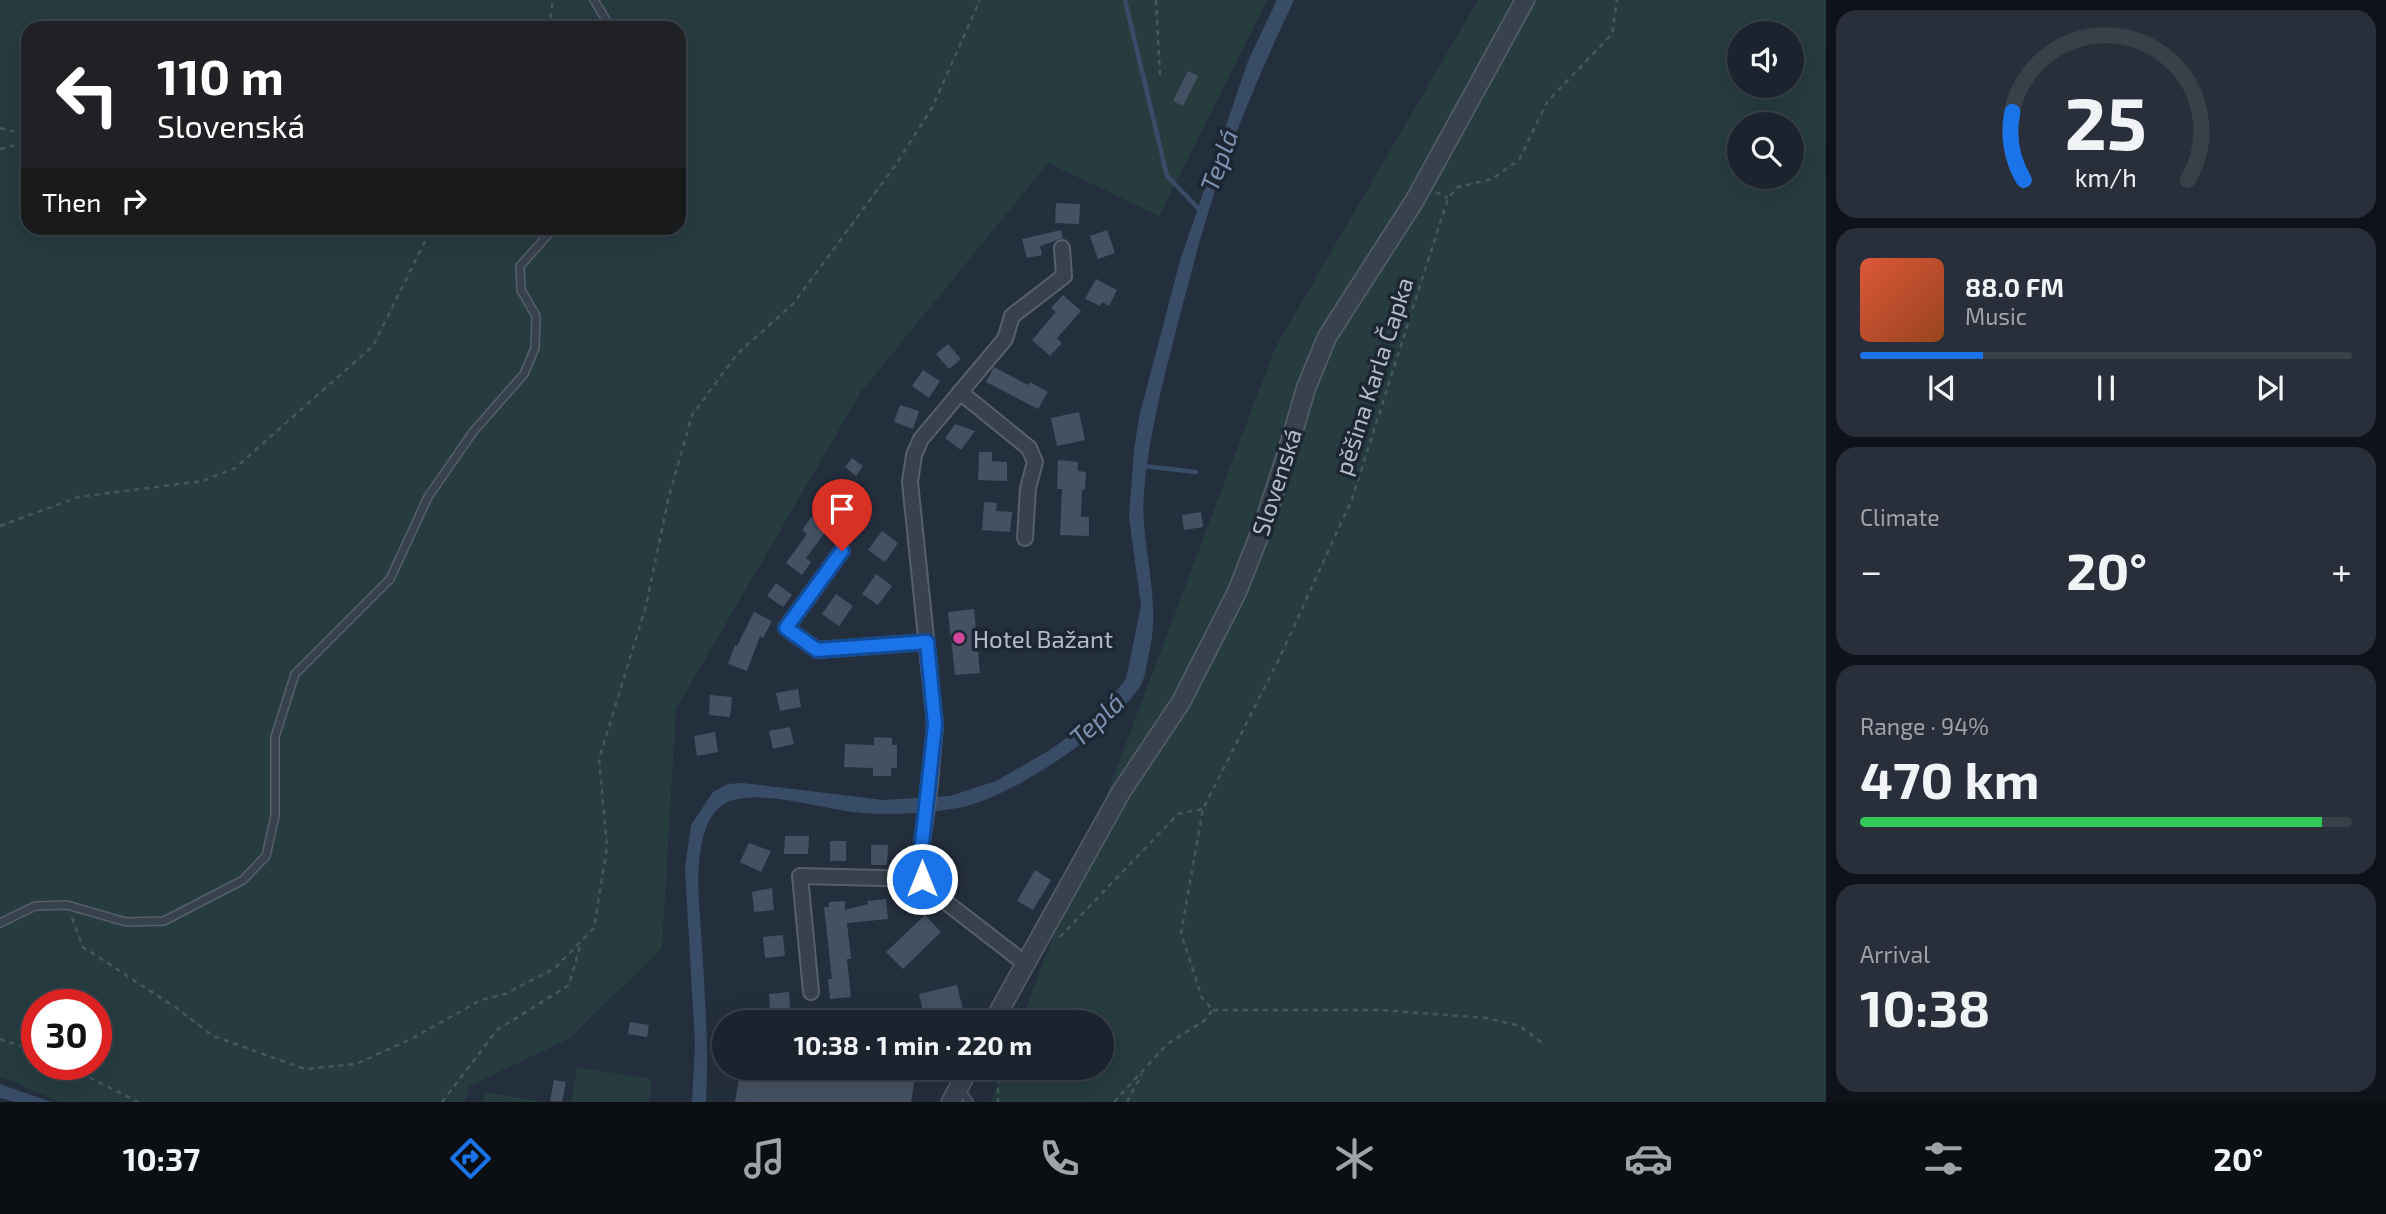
<!DOCTYPE html>
<html lang="en">
<head>
<meta charset="utf-8">
<style>
  body { margin:0; font-family:"Exo 2",sans-serif; background:#282f3a; color:#f1f3f6; height:100vh; display:flex; flex-direction:column; font-size:26px; white-space:nowrap }
  * { box-sizing:border-box; margin:0 }
  p { font-size:23px; color:#a0a4aa }
  .icon { flex:none; width:38px; height:38px; fill:none; stroke:currentColor; stroke-width:2; stroke-linecap:round; stroke-linejoin:round }
  .map { position:relative; flex:1; overflow:hidden }
  .sheet { display:flex; flex-direction:column; gap:10px; padding:10px; background:#0f1319; width:560px }
  .sheet>* { flex:none }
  .hud { position:absolute; left:21px; top:21px; width:665px; height:214px; border-radius:21px; box-shadow:0 7px 28px #0002,0 0 0 2px #39404a; background:#202124; color:#fff; overflow:hidden }
  .fabs { position:absolute; left:1727px; top:21px; display:grid; gap:14px }
  .fabs a { display:grid; place-items:center; width:77px; height:77px; border-radius:50%; background:#1b232e; box-shadow:0 7px 28px #0002,0 0 0 2px #39404a; font-size:35px }
  .speed { position:absolute; left:21px; top:989px; display:flex; gap:14px; font-size:35px; font-weight:700; text-align:center }
  .speed>* { display:grid; place-content:center; width:91px; height:91px; border-radius:50%; background:#1b232e; box-shadow:0 7px 28px #0002,0 0 0 2px #39404a; line-height:1 }
  .speed .limit { border:10px solid #d22; background:#fff; color:#111 }
  .pin { position:absolute; display:grid; place-items:center; width:60px; height:60px; color:#fff; margin:-72px -30px; border-radius:50% 50% 50% 0; rotate:-45deg; box-shadow:0 0 7px #0007 }
  .pin .icon { rotate:45deg }
  .me { position:absolute; width:77px; margin:-38px; rotate:0deg; stroke-linejoin:round; filter:drop-shadow(0 0 5px #0008) }
  .turn { display:flex; align-items:center; gap:24px; height:147px; padding:0 21px; font-size:32px }
  .turn .icon { width:91px; height:91px; stroke-width:2.5 }
  .turn b { display:block; font-size:49px; line-height:60px }
  .then { display:flex; align-items:center; height:66px; padding:0 21px; background:#0003; gap:14px; font-size:26px }
  .big { font-size:52px; font-weight:700; line-height:1.1 }
  .sheet .widget { flex:1; display:flex; flex-direction:column; justify-content:center; gap:10px; min-width:0; padding:0 24px; border-radius:21px; background:#282f3a }
  .sheet .dial { align-items:center; gap:0 }
  .dial svg { height:182px; overflow:visible; fill:none; stroke:#39404a; stroke-width:7; stroke-linecap:round; text-anchor:middle }
  .dial text { fill:#f1f3f6; stroke:none }
  .song { display:flex; align-items:center; gap:21px }
  .cover { width:84px; height:84px; border-radius:10px; background:linear-gradient(135deg,hsl(10 70% 55%),hsl(20 70% 35%)) }
  .played { height:7px; border-radius:4px; background:linear-gradient(90deg,#1a73e8 25%,#39404a 25%) }
  .keys { display:flex; justify-content:space-around; direction:ltr }
  .heat { display:flex; justify-content:space-between; align-items:center; font-size:38px; direction:ltr }
  .charge { height:10px; border-radius:5px; background:linear-gradient(90deg,#34c759 94%,#39404a 0) }
  .trip { position:absolute; left:712px; top:1010px; width:402px; height:70px; border-radius:35px; background:#1b232e; box-shadow:0 7px 28px #0002,0 0 0 2px #39404a; font-weight:700; line-height:70px; text-align:center }
  .tabs { display:flex; height:112px; justify-content:space-around; align-items:center; background:#0b0e12; color:#a0a4aa }
  .tabs .icon { width:49px; height:49px }
  .tabs .current { color:#1a73e8 }
  .tabs b { font-size:32px; color:#f1f3f6 }
  main { display:flex; flex:1; min-height:0 }
  .map>svg:first-child { display:block }
  .green { fill:#263c3f; fill-rule:evenodd }
  .water { fill:#394c67 }
  .lines { fill:none; stroke-linecap:round; stroke-linejoin:round }
  .stream { stroke:#394c67; stroke-width:4.5 }
  .building { fill:#455162 }
  .service-casing { stroke:#565f6c; stroke-width:10 }
  .minor-casing { stroke:#565f6c; stroke-width:18 }
  .tertiary-casing { stroke:#565f6c; stroke-width:21 }
  .path { stroke:#44595c; stroke-width:2.5; stroke-dasharray:5 5; stroke-linecap:butt }
  .service { stroke:#38414e; stroke-width:7 }
  .minor { stroke:#38414e; stroke-width:14 }
  .tertiary { stroke:#38414e; stroke-width:18 }
  .route-casing { stroke:#114b97; stroke-width:18 }
  .route { stroke:#1a73e8; stroke-width:12 }
  .hotel-dot { fill:#d1479c; stroke:#1d2633; stroke-width:2.5 }
  .labels { text-anchor:middle; dominant-baseline:central; stroke-width:7; stroke-linejoin:round; paint-order:stroke }
  .street-label { font-size:24px; fill:#b4bcc9; stroke:#1d2633 }
  .poi-label { font-size:24px; fill:#b4bcc9; stroke:#1d2633; text-anchor:start }
  .water-label { font-size:26px; font-style:italic; fill:#7c92b1; stroke:#1d2633 }
</style>
</head>
<body>
<main>
<div class="map">
<svg width="1826" height="1102" viewBox="0 0 1826 1102">
  <rect width="100%" height="100%" fill="#242f3e"/>
  <!-- green -->
  <path class="green" d="M 0,0 L 1267,0 L 1159,216 L 1048,163 L 861,392 L 676,709 L 662,948 L 570,1038 L 470,1086 L 465,1102 L 60,1102 L 0,1076 ZM 28,28 L 679,28 L 679,228 L 28,228 ZM 37,1004 L 96,1004 L 96,1064 L 37,1064 Z
    M 1478,0 L 1826,0 L 1826,1102 L 991,1102 L 1004,1068 L 1102,1068 L 1102,1022 L 1021,1022 L 1275,348 ZM 1740,33 L 1792,33 L 1792,86 L 1740,86 ZM 1740,124 L 1792,124 L 1792,177 L 1740,177 Z
    M 577,1067 L 652,1079 L 649,1102 L 571,1102 Z
    M 485,1092 L 544,1102 L 483,1102 Z"/>
  <!-- water -->
  <path class="water" d="M 1277,0 L 1294,0 C 1261,70 1231,140 1208,213 C 1198,244 1191,276 1182,307 C 1170,354 1157,402 1149,451 C 1145,474 1142,502 1144,525 C 1148,573 1160,610 1148,658 C 1146,667 1145,679 1140,686 C 1114,729 1008,800 958,808 C 931,813 889,815 862,813 C 827,810 769,792 737,799 C 721,802 711,814 706,828 C 693,864 700,909 702,946 C 705,998 709,1050 706,1102 L 692,1102 L 695,1044 L 685,869 L 691,825 L 713,792 L 728,784 L 743,783 L 883,800 L 950,796 L 996,781 L 1050,750 L 1095,717 L 1126,679 L 1141,606 L 1129,517 L 1134,451 L 1139,417 L 1180,261 L 1248,61 Z
    M 0,1084 L 51,1102 L 16,1102 L 0,1098 Z"/>
  <g class="lines">
    <!-- stream -->
    <path class="stream" d="M 1125,0 L 1167,176 L 1200,210
      M 1144,466 L 1196,472"/>
  </g>
  <!-- building -->
  <path class="building" d="M 1188,71 L 1198,76 L 1183,106 L 1173,101 Z
    M 1056,203 L 1080,204 L 1079,224 L 1055,223 Z
    M 1061,230 L 1063,238 L 1040,246 L 1042,255 L 1027,258 L 1022,239 Z
    M 1107,230 L 1115,253 L 1098,259 L 1090,236 Z
    M 1096,279 L 1117,290 L 1109,306 L 1102,302 L 1100,306 L 1085,299 Z
    M 1063,295 L 1081,311 L 1057,338 L 1062,343 L 1050,356 L 1032,340 L 1056,312 L 1051,308 Z
    M 948,344 L 961,359 L 949,369 L 936,354 Z
    M 994,367 L 1028,385 L 1030,382 L 1048,392 L 1038,409 L 986,382 Z
    M 923,370 L 940,381 L 929,398 L 912,386 Z
    M 900,405 L 919,411 L 913,429 L 894,422 Z
    M 1079,412 L 1085,440 L 1057,446 L 1051,418 Z
    M 955,424 L 975,431 L 961,450 L 945,438 Z
    M 979,452 L 992,452 L 992,461 L 1007,462 L 1007,481 L 978,480 Z
    M 852,458 L 863,466 L 856,476 L 845,467 Z
    M 1058,460 L 1078,462 L 1078,471 L 1086,472 L 1085,490 L 1082,490 L 1081,517 L 1089,517 L 1089,536 L 1060,535 L 1062,489 L 1057,489 Z
    M 853,499 L 870,511 L 858,527 L 855,525 L 853,527 L 838,517 Z
    M 984,502 L 997,503 L 996,511 L 1012,512 L 1010,532 L 982,530 Z
    M 1201,512 L 1203,527 L 1184,530 L 1182,515 Z
    M 813,515 L 829,527 L 806,558 L 811,562 L 802,575 L 786,563 L 807,534 L 802,530 Z
    M 882,531 L 898,543 L 885,562 L 868,550 Z
    M 876,574 L 892,586 L 878,605 L 862,594 Z
    M 776,583 L 792,595 L 783,607 L 767,596 Z
    M 836,594 L 853,606 L 839,626 L 822,614 Z
    M 974,609 L 980,673 L 955,675 L 948,612 Z
    M 754,612 L 772,621 L 763,638 L 760,636 L 747,671 L 728,664 L 735,645 L 737,646 Z
    M 798,689 L 801,707 L 780,711 L 776,693 Z
    M 710,695 L 732,697 L 730,717 L 709,715 Z
    M 790,727 L 794,744 L 773,749 L 769,731 Z
    M 715,732 L 718,752 L 697,756 L 694,736 Z
    M 874,737 L 892,738 L 892,745 L 897,745 L 897,768 L 891,768 L 891,776 L 873,776 L 873,768 L 844,767 L 845,744 L 874,745 Z
    M 785,836 L 809,836 L 808,854 L 784,854 Z
    M 830,841 L 846,841 L 846,861 L 830,861 Z
    M 749,843 L 771,851 L 761,872 L 740,862 Z
    M 871,845 L 888,845 L 887,865 L 871,865 Z
    M 1035,870 L 1051,880 L 1033,910 L 1017,901 Z
    M 772,888 L 774,910 L 754,912 L 752,892 Z
    M 886,899 L 888,919 L 847,923 L 851,959 L 847,959 L 851,997 L 830,999 L 828,979 L 832,979 L 824,907 L 829,907 L 829,902 L 845,901 L 845,910 L 868,904 L 867,901 Z
    M 925,915 L 941,932 L 903,969 L 886,952 Z
    M 783,935 L 785,956 L 765,958 L 763,937 Z
    M 957,985 L 963,1010 L 925,1019 L 919,994 Z
    M 789,992 L 790,1008 L 770,1010 L 769,994 Z
    M 630,1022 L 649,1025 L 647,1037 L 628,1034 Z
    M 741,1068 L 917,1068 L 911,1102 L 735,1102 Z
    M 554,1080 L 566,1082 L 562,1102 L 550,1101 Z"/>
  <g class="lines">
    <defs>
      <path id="service" d="M 594,0 L 611,28
        M 0,923 L 35,906 L 67,905 L 126,922 L 164,921 L 243,880 L 266,856 L 275,816 L 275,737 L 295,674 L 390,579 L 428,497 L 473,432 L 524,374 L 535,348 L 536,316 L 521,290 L 520,266 L 554,228
        M 961,1090 L 969,1102"/>
      <path id="minor" d="M 960,392 L 1029,448 L 1035,462 L 1028,488 L 1025,538
        M 842,551 L 786,628 L 817,650 L 927,642
        M 1026,964 L 947,903 L 922,879 L 922,843 L 930,783 L 935,725 L 910,482 L 914,455 L 921,439 L 1005,339 L 1012,316 L 1064,276 L 1062,248
        M 811,992 L 800,876 L 922,879"/>
      <path id="tertiary" d="M 993,1022 L 1121,792 L 1181,702 L 1237,592 L 1264,523 L 1287,453 L 1306,388 L 1327,337 L 1415,200 L 1525,0
        M 951,1102 L 969,1068"/>
    </defs>
    <!-- service casing -->
    <use href="#service" class="service-casing"/>
    <!-- minor casing -->
    <use href="#minor" class="minor-casing"/>
    <!-- tertiary casing -->
    <use href="#tertiary" class="tertiary-casing"/>
    <!-- path -->
    <path class="path" d="M 1156,0 L 1160,77
      M 549,28 L 553,0
      M 0,128 L 28,135
      M 0,149 L 28,142
      M 1436,192 L 1448,198
      M 0,526 L 78,497 L 203,481 L 235,468 L 373,346 L 428,235 L 434,228
      M 72,918 L 83,947 L 178,1009 L 213,1036 L 305,1069 L 356,1064 L 411,1039 L 481,1000 L 505,994 L 555,968 L 594,928 L 607,847 L 599,759 L 646,606 L 668,500 L 692,415 L 738,353 L 793,304 L 895,166 L 932,108 L 980,0
      M 1060,937 L 1178,814 L 1203,809
      M 1213,1010 L 1380,1010 L 1487,1018 L 1520,1026 L 1545,1045
      M 0,1039 L 37,1052
      M 63,1064 L 138,1102
      M 998,1068 L 998,1102
      M 442,1102 L 497,1030 L 569,985 L 581,943
      M 1114,1102 L 1167,1044 L 1204,1021 L 1213,1010 L 1202,998 L 1181,933 L 1203,809 L 1280,657 L 1352,499 L 1448,198 L 1458,187 L 1492,179 L 1519,160 L 1547,102 L 1612,34 L 1617,0
      M 1127,1102 L 1142,1074"/>
    <!-- service -->
    <use href="#service" class="service"/>
    <!-- minor -->
    <use href="#minor" class="minor"/>
    <!-- tertiary -->
    <use href="#tertiary" class="tertiary"/>
  </g>
  <g class="lines">
    <defs>
      <path id="route" d="M 842,551 L 786,628 L 817,650 L 927,642 L 935,725 L 922,843 L 922,879"/>
    </defs>
    <!-- route casing -->
    <use href="#route" class="route-casing"/>
    <!-- route -->
    <use href="#route" class="route"/>
  </g>
  <!-- markers -->
  <circle class="hotel-dot" cx="959" cy="638" r="7"/>
  <g class="labels">
    <!-- street labels -->
    <g class="street-label">
      <text transform="translate(1373 376) rotate(-72)">pěšina Karla Čapka</text>
      <text transform="translate(1276 482) rotate(-72)">Slovenská</text>
    </g>
    <!-- poi labels -->
    <g class="poi-label">
      <text x="973" y="638">Hotel Bažant</text>
    </g>
    <!-- water labels -->
    <g class="water-label">
      <text transform="translate(1218 160) rotate(-70)">Teplá</text>
      <text transform="translate(1096 719) rotate(-43)">Teplá</text>
    </g>
  </g>
</svg>
<div class="fabs">
<a><svg class="icon" aria-label="sound" viewBox="0 0 24 24"><path d="M4 9h4l5-4v14l-5-4H4zM17 9q2 3 0 6"/></svg></a>
<a><svg class="icon" aria-label="search" viewBox="0 0 24 24"><circle cx="10" cy="10" r="6"/><path d="M15 15l6 6"/></svg></a>
</div>
<div class="speed"><div class="limit">30</div></div>
<div class="pin" style="left:842px;top:551px;background:#d93025"><svg class="icon" aria-label="arrive" viewBox="0 0 24 24"><path d="M6 21V4h12l-3 4 3 4H6"/></svg></div>
<svg class="me" style="left:922px;top:879px" viewBox="-20 -20 40 40"><circle r="17" fill="#1a73e8" stroke="#fff" stroke-width="3"/><path d="M0-11L8 9 0 5-8 9z" fill="#fff"/></svg>
<div class="trip">10:38 · 1 min · 220 m</div>
<div class="hud">
<div class="turn"><svg class="icon" aria-label="left" viewBox="0 0 24 24"><path d="M17 20v-9H6M10 6l-5 5 5 5"/></svg><div><b>110 m</b>Slovenská</div></div>
<div class="then">Then<svg class="icon" aria-label="right" viewBox="0 0 24 24"><path d="M7 20v-9h11M14 6l5 5-5 5"/></svg></div>
</div>
</div>
<section class="sheet">
<div class="widget dial"><svg viewBox="0 0 100 80">
<path d="M14 69A42 42 0 1 1 86 69"/>
<path d="M14 69A42 42 0 0 1 9 39" stroke="#1a73e8"/>
<text x="50" y="56" font-size="32" font-weight="700">25</text>
<text x="50" y="72" font-size="11">km/h</text>
</svg></div>
<div class="widget">
<div class="song"><i class="cover"></i><div><b>88.0 FM</b><p>Music</p></div></div>
<div class="played"></div>
<div class="keys"><svg class="icon" aria-label="previous" viewBox="0 0 24 24"><path d="M18 5L8 12l10 7zM5 5v14"/></svg><svg class="icon" aria-label="pause" viewBox="0 0 24 24"><path d="M8 5v14M16 5v14"/></svg><svg class="icon" aria-label="next" viewBox="0 0 24 24"><path d="M6 5l10 7-10 7zM19 5v14"/></svg></div>
</div>
<div class="widget"><p>Climate</p>
<div class="heat"><a>−</a><b class="big">20°</b><a>+</a></div>
</div>
<div class="widget"><p>Range · 94%</p><b class="big">470 km</b><div class="charge"></div></div>
<div class="widget"><p>Arrival</p><b class="big">10:38</b></div>
</section>
</main>
<nav class="tabs">
<b>10:37</b>
<svg class="icon current" aria-label="directions" viewBox="0 0 24 24"><path d="M12 3l9 9-9 9-9-9zM9 14v-3h6M13 9l2 2-2 2"/></svg>
<svg class="icon" aria-label="music" viewBox="0 0 24 24"><path d="M9 18V5l10-2v13"/><circle cx="6" cy="18" r="3"/><circle cx="16" cy="16" r="3"/></svg>
<svg class="icon" aria-label="phone" viewBox="0 0 24 24"><path d="M5 4h4l2 5-3 2q2 4 5 5l2-3 5 2v4C11 20 4 13 5 4z"/></svg>
<svg class="icon" aria-label="climate" viewBox="0 0 24 24"><path d="M12 3v18M4 7l16 10M4 17L20 7"/></svg>
<svg class="icon" aria-label="car" viewBox="0 0 24 24"><path d="M5 17H2v-5l4-1 3-4h7l3 4 3 1v5h-3M9 17h6M6 11h13"/><circle cx="7" cy="17" r="2"/><circle cx="17" cy="17" r="2"/></svg>
<svg class="icon" aria-label="filters" viewBox="0 0 24 24"><path d="M4 7h16M4 17h16"/><circle cx="9" cy="7" r="2"/><circle cx="15" cy="17" r="2"/></svg>
<b>20°</b>
</nav>
</body>
</html>
